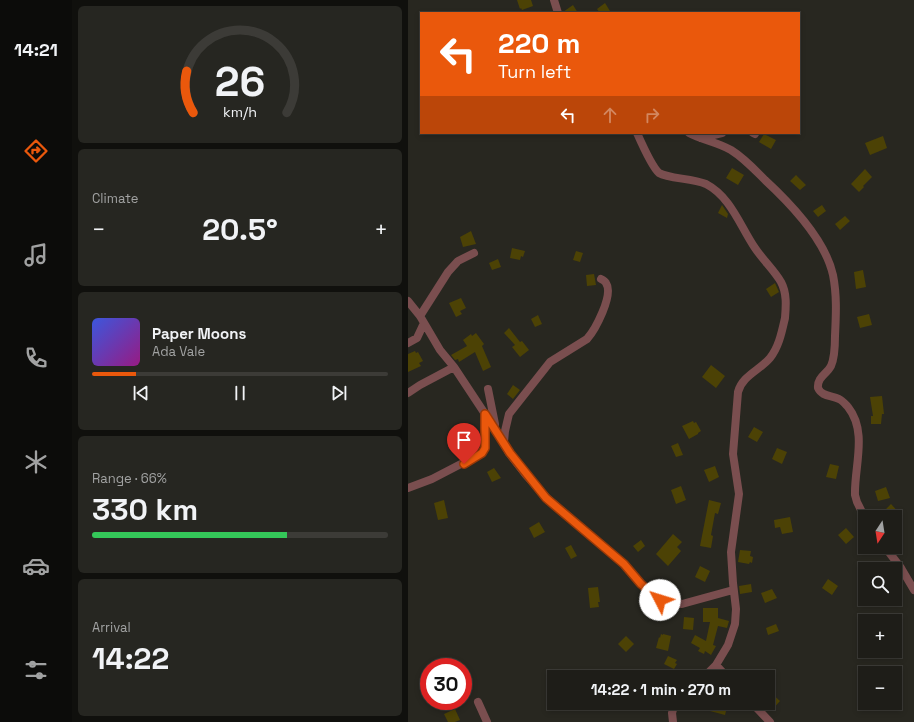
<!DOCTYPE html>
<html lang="en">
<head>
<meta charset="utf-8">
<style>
  body { margin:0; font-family:"Space Grotesk",sans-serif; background:#262621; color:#f1f3f6; height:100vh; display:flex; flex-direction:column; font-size:15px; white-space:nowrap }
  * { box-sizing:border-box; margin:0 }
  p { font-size:13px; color:#a1a2a2 }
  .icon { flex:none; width:22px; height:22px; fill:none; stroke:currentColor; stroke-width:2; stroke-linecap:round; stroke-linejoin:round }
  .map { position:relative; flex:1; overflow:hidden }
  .drawer { display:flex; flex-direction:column; gap:6px; padding:6px; background:#10100d; width:336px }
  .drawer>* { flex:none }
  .top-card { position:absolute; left:12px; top:12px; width:380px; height:122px; border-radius:0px; box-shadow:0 2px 6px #0003,0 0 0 1px #3c3b37; background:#ea580c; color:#fff; overflow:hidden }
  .needle { width:26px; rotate:192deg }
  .tools { position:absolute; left:450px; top:510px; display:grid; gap:8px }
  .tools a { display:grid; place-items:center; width:44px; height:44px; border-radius:0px; background:#1e1d18; box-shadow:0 2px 6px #0003,0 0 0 1px #3c3b37; font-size:20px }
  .speed { position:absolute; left:12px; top:658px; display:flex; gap:8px; font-size:20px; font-weight:700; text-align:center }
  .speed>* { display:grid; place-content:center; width:52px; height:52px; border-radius:50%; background:#1e1d18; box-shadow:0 2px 6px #0003,0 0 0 1px #3c3b37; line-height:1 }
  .speed .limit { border:6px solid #d22; background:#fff; color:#111 }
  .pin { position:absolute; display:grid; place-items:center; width:34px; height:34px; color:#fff; margin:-41px -17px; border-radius:50% 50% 50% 0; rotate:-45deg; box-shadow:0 0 4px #0007 }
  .pin .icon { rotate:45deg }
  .me { position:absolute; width:44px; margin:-22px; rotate:310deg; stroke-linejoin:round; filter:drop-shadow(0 0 3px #0008) }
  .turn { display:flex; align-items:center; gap:14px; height:84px; padding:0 12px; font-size:18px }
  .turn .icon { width:52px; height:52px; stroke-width:2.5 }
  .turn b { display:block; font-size:28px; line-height:34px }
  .lanes { display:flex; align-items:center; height:38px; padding:0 12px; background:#0003; justify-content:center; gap:20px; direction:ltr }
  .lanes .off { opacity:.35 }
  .big { font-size:30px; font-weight:700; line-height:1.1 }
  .drawer .widget { flex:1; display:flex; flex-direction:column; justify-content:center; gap:6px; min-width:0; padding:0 14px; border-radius:6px; background:#262621 }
  .drawer .dial { align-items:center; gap:0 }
  .dial svg { height:104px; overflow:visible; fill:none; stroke:#3c3b37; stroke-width:7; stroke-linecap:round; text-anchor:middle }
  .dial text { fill:#f1f3f6; stroke:none }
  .song { display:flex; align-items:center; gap:12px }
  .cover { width:48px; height:48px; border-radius:6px; background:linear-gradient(135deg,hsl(230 70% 55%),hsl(310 70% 35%)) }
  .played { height:4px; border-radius:2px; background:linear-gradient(90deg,#ea580c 15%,#3c3b37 15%) }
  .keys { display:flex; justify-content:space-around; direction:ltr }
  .heat { display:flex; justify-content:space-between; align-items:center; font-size:22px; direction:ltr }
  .charge { height:6px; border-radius:3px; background:linear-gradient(90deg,#34c759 66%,#3c3b37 0) }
  .trip { position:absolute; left:139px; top:670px; width:228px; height:40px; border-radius:0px; background:#1e1d18; box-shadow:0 2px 6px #0003,0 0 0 1px #3c3b37; font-weight:700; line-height:40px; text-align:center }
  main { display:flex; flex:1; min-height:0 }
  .tab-bar { display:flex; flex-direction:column; width:72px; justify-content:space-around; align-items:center; background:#0c0c0a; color:#a1a2a2 }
  .tab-bar .icon { width:28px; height:28px }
  .tab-bar .selected { color:#ea580c }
  .tab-bar b { font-size:18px; color:#f1f3f6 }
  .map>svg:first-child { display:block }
  .building { fill:#4c4205 }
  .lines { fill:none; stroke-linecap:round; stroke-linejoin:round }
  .minor { stroke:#7a4e4f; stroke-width:8 }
  .route-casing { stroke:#983908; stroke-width:10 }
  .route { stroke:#ea580c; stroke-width:7 }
</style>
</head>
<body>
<main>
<nav class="tab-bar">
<b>14:21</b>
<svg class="icon selected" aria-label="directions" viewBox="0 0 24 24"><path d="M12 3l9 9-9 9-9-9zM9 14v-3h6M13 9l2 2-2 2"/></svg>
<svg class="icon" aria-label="music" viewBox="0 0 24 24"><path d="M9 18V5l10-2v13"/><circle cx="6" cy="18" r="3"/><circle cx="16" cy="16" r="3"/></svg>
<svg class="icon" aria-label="phone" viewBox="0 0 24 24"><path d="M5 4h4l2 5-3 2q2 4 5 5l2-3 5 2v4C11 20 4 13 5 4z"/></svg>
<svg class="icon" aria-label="climate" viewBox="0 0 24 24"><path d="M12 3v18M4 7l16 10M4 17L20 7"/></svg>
<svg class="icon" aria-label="car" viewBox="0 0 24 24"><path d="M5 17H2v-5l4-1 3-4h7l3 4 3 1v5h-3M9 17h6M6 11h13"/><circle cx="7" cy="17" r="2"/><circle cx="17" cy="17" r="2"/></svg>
<svg class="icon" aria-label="filters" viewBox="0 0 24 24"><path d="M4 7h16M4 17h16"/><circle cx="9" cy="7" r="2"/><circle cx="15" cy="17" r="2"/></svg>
</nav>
<section class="drawer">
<div class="widget dial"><svg viewBox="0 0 100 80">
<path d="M14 69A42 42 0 1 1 86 69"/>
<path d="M14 69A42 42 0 0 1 9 37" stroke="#ea580c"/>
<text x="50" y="56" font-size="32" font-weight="700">26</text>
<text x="50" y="72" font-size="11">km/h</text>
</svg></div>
<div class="widget"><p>Climate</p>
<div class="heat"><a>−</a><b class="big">20.5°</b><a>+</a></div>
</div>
<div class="widget">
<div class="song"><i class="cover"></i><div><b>Paper Moons</b><p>Ada Vale</p></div></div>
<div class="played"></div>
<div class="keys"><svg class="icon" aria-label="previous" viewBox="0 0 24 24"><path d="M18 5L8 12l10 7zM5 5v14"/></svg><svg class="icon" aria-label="pause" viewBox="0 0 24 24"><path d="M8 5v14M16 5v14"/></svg><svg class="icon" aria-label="next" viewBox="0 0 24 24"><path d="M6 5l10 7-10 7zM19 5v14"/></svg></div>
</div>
<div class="widget"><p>Range · 66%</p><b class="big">330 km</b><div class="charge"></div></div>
<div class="widget"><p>Arrival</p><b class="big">14:22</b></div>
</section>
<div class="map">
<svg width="506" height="722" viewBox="0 0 506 722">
  <rect width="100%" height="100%" fill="#282720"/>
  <!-- building -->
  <path class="building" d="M 109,0 L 123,0 L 125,6 L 114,10 L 113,8 L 112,9 Z
    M 197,3 L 202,11 L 198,13 L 192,13 L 189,9 Z
    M 165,5 L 170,13 L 155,13 L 155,12 Z
    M 356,134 L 368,140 L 363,149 L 351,142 Z
    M 475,136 L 479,148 L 462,155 L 457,143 Z
    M 324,168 L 336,175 L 330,185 L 318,178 Z
    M 457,169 L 464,177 L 455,186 L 456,187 L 451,192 L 443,184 Z
    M 388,175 L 398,185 L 392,190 L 382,181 Z
    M 314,205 L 320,214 L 319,218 L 310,213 Z
    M 414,205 L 418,211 L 410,217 L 405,211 Z
    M 437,216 L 442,221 L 432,230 L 427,224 Z
    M 63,231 L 68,244 L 55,247 L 52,237 Z
    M 104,248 L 117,251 L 115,257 L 113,256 L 112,260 L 102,258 Z
    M 168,251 L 175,253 L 172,262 L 165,260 Z
    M 90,259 L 93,267 L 84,270 L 81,263 Z
    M 455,270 L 458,287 L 448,289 L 446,272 Z
    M 186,274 L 188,285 L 179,286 L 178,275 Z
    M 367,283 L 371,292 L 363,297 L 358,289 Z
    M 53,298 L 58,308 L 52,311 L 54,314 L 48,317 L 41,303 Z
    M 461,314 L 464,325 L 452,328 L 449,317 Z
    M 130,315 L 134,324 L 127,327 L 123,319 Z
    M 101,328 L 112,342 L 114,341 L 121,350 L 112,357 L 104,347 L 107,345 L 96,333 Z
    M 68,333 L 76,344 L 74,346 L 83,367 L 75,371 L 67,352 L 51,362 L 50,359 L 47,360 L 43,355 L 59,346 L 55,340 L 63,334 L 64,336 Z
    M 7,351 L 8,353 L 10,352 L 15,361 L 11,363 L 13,366 L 0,372 L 0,354 Z
    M 303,365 L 317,376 L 308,388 L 294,377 Z
    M 105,385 L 112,390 L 105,399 L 99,394 Z
    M 474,396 L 476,414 L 474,414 L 473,424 L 463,424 L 463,416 L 465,416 L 462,397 Z
    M 285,421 L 286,423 L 288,422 L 293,431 L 290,433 L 290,434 L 281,439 L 274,426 Z
    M 346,427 L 355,432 L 349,442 L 340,437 Z
    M 270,443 L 275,455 L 268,457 L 263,446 Z
    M 369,448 L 379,452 L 374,464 L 364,459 Z
    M 422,464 L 431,466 L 428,479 L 418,477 Z
    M 307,466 L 311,477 L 301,482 L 296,470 Z
    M 86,468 L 93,478 L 84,482 L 79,472 Z
    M 273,486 L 278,500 L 268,504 L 263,490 Z
    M 478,487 L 482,498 L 470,501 L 467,491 Z
    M 36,500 L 40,518 L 30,520 L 26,503 Z
    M 301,500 L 313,503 L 310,514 L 307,513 L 303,535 L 305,536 L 303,548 L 292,546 Z
    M 483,504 L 495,517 L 478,517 L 474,513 Z
    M 382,517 L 385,532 L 374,534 L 372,527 L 367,528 L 366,520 Z
    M 131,522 L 137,532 L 126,538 L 121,528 Z
    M 438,528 L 446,537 L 438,544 L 430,535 Z
    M 265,534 L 274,542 L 269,547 L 273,551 L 260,566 L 248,554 Z
    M 233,540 L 237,546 L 230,552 L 225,546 Z
    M 163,545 L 169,556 L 163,559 L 157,548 Z
    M 332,550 L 343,551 L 342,556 L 345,557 L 344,563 L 342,562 L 341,564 L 330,562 Z
    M 292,566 L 302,571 L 297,582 L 287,577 Z
    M 420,579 L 430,586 L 424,595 L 414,588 Z
    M 343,584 L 344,592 L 332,594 L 331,586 Z
    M 190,587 L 192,602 L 190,602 L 191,607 L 182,608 L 180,588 Z
    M 364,589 L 369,598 L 357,603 L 353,593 Z
    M 295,608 L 310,608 L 310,618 L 321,621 L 319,628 L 310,626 L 305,645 L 308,646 L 303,655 L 297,651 L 296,654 L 290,651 L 292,648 L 283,643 L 287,635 L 298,641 L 302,622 L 295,622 Z
    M 276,617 L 286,618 L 285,630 L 275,629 Z
    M 368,624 L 371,631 L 360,635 L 358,628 Z
    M 253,634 L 255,635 L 255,634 L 263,636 L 260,651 L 248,648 L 251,637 L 252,638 Z
    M 218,636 L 226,644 L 218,652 L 210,644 Z
    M 260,656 L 269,660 L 267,663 L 269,664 L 266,669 L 256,664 Z
    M 363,693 L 372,701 L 364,710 L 360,706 L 360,696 Z
    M 304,703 L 320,703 L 317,715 L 302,711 Z
    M 47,709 L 52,720 L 47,722 L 40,722 L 36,714 Z"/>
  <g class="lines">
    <!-- minor -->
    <path class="minor" d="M 146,0 L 150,13
      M 229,133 C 233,142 244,167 251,173 C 261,179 284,178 298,184 C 323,197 332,226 347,248 C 355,260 366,270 373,282 C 379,293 378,306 377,318 C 374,331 371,347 362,358 C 352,370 334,376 330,392 L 325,454 L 331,494 L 323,552 L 325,583 L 328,609 L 327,624 L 320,645 L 308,665 L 296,677
      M 281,133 C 294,140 309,142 323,150 C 336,158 346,169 357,180 C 383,204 417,239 425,275 C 429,295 428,315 427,336 C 427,345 427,357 423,366 C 419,374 409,377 410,388 C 414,397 424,395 431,399 C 434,400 438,405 440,407 C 460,432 446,467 447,495 L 449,502 L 457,518
      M 345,133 L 347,134
      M 293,138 L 314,133
      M 0,301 L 12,316 L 32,350 L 46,367 L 87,429 L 101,453 L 118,475 L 139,498 L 216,564 L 233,584 L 246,597 L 258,603 L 274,604 L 325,590
      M 12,316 L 40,272 L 50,261 L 66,253
      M 0,343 L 9,338 L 16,323
      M 80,389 L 87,424
      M 0,393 L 12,385 L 46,367
      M 96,442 L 97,431 L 101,414 L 142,362 L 179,339 C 187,330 206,295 198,283 C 197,281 195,280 193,279
      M 0,488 L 24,479 L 74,453 C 81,442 76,428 77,414
      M 477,547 L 493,568 L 506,590
      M 308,665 L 319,677
      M 70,702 L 79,722
      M 344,703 L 362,722
      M 265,722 L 264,713 L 267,703"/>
  </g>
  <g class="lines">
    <defs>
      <path id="route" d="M 56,464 L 74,453 L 77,448 L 77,414 L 102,453 L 138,498 L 216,564 L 233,584 L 252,600"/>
    </defs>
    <!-- route casing -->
    <use href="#route" class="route-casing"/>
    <!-- route -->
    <use href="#route" class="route"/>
  </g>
</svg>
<div class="tools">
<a><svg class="needle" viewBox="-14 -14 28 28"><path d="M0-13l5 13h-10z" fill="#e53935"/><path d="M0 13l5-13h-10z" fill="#a1a2a2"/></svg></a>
<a><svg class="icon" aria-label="search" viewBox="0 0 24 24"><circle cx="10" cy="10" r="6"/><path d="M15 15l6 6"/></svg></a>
<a>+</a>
<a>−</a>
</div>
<div class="speed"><div class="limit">30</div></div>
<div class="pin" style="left:56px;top:464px;background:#d93025"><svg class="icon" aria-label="arrive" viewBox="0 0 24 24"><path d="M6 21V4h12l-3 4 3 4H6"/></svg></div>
<svg class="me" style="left:252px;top:600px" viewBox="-20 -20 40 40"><circle r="19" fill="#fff"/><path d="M0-13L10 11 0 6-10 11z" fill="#ea580c"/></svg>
<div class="trip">14:22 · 1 min · 270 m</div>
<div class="top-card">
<div class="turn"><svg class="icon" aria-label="left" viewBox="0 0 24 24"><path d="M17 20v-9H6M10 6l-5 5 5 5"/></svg><div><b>220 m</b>Turn left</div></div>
<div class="lanes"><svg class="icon" aria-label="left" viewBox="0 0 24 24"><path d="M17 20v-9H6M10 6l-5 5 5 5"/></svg><svg class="icon off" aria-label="ahead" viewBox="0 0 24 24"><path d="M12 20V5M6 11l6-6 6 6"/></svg><svg class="icon off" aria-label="right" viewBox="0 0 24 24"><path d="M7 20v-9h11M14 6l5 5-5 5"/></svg></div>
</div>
</div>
</main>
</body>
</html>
